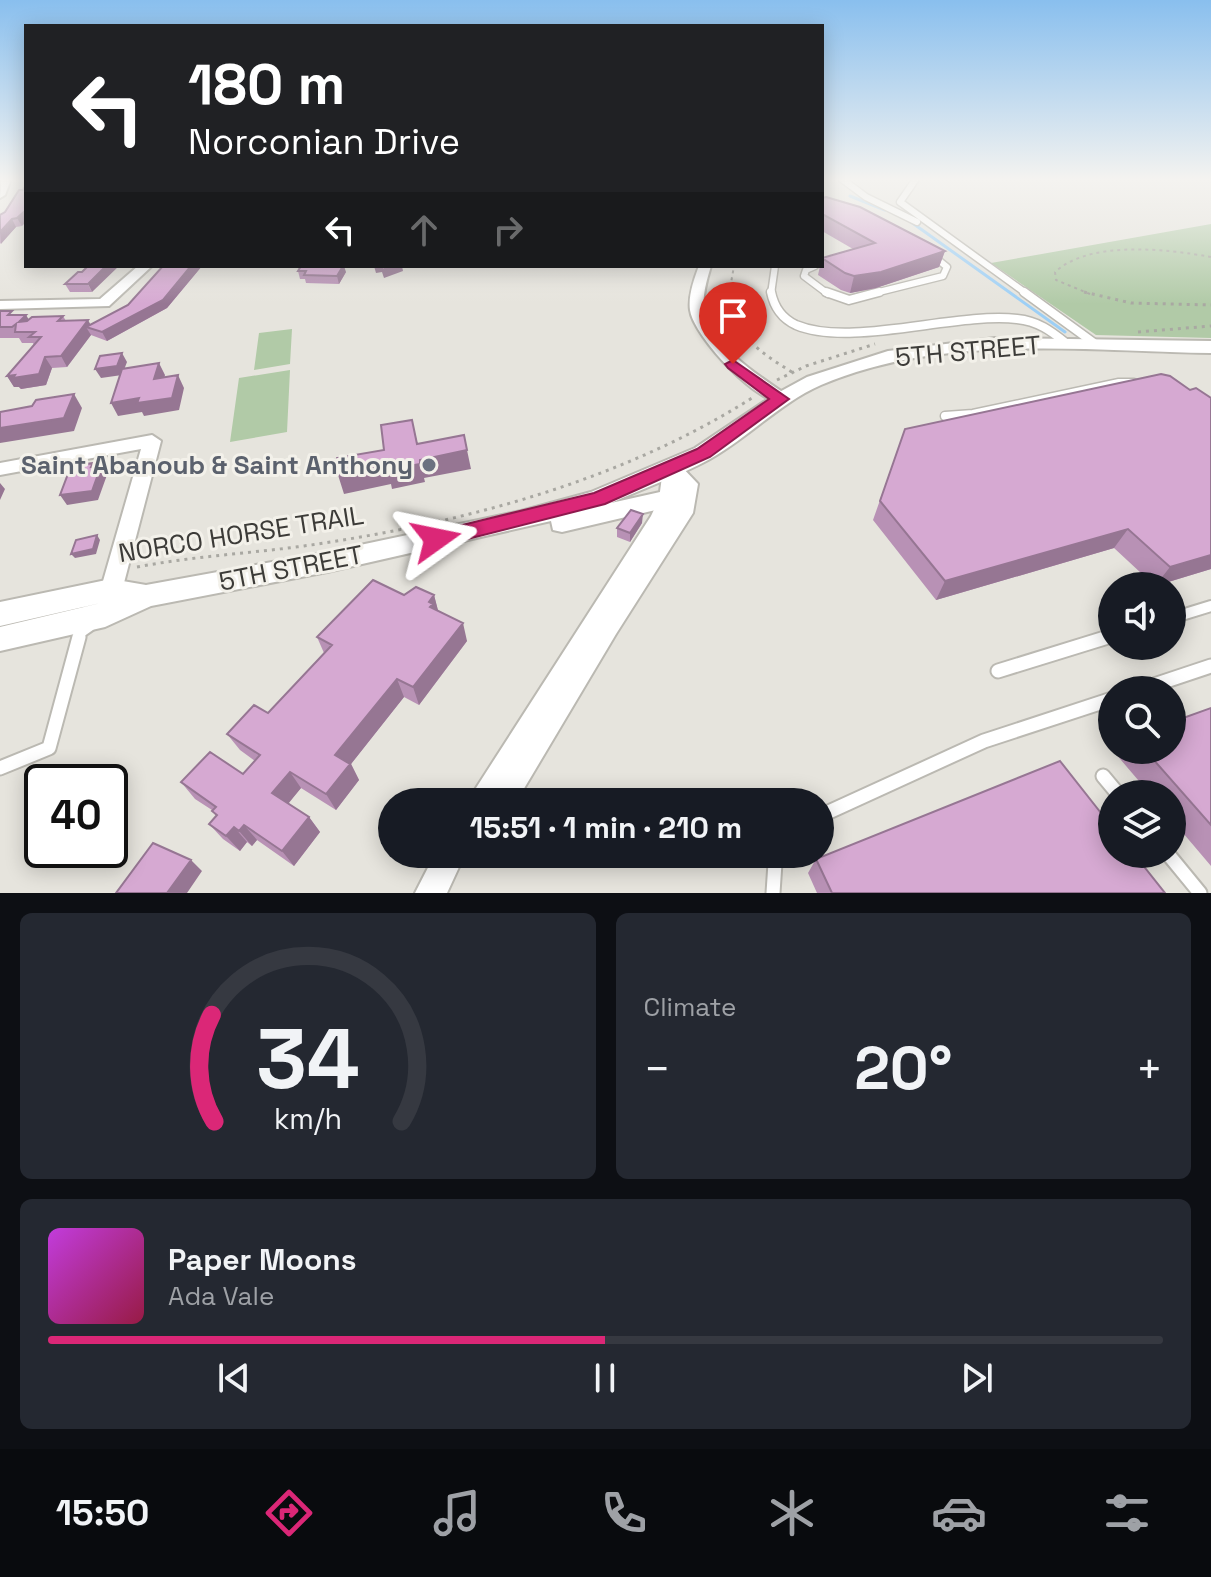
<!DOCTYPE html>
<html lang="en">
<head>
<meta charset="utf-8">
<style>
  body { margin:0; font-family:"Space Grotesk",sans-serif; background:#242831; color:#f1f3f6; height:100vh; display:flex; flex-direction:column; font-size:30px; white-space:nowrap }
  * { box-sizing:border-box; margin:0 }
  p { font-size:26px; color:#9ea1a6 }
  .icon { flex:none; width:44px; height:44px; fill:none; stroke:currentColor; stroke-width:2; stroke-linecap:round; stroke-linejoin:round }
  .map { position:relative; height:893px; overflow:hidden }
  .details { display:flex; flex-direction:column; gap:20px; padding:20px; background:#0d0f14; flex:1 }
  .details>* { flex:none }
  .top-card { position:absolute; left:24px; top:24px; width:800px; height:244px; border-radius:0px; box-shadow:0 4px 20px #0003; background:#202124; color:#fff; overflow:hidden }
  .tools { position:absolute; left:1098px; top:572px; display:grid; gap:16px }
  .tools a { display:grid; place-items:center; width:88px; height:88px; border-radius:50%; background:#171b24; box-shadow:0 4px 20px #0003; font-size:40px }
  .speed { position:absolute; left:24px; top:764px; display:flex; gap:16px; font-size:40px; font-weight:700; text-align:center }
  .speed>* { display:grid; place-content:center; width:104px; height:104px; border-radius:50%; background:#171b24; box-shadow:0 4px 20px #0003; line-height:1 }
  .speed .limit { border:4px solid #111; border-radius:12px; background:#fff; color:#111 }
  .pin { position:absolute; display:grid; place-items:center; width:68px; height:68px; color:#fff; margin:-82px -34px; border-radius:50% 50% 50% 0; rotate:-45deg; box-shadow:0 0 8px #0007 }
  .pin .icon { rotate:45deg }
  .me { position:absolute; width:88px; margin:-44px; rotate:78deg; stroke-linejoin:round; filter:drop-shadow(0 0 6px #0008) }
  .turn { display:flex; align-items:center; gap:28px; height:168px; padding:0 32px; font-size:36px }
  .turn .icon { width:104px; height:104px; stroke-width:2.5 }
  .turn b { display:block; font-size:56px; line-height:68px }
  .lanes { display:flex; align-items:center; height:76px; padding:0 32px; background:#0003; justify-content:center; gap:40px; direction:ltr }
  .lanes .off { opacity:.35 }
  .big { font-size:60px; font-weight:800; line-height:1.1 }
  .details .card { flex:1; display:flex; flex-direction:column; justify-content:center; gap:12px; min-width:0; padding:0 28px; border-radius:12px; background:#242831 }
  .details .dial { align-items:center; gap:0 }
  .dial svg { height:208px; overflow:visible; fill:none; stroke:#363941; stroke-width:7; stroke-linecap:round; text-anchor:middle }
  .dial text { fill:#f1f3f6; stroke:none }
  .song { display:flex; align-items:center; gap:24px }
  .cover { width:96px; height:96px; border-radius:12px; background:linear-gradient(135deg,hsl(290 70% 55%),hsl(340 70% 35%)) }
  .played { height:8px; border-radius:4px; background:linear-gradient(90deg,#db2777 50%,#363941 50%) }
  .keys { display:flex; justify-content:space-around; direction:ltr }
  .heat { display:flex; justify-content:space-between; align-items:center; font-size:44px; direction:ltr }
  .details .tiles { flex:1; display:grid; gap:20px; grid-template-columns:1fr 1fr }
  .card:last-child { grid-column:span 2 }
  .trip { position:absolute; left:378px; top:788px; width:456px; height:80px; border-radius:40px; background:#171b24; box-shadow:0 4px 20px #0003; font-weight:800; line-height:80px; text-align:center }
  .dock { display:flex; height:128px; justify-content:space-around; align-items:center; background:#090b0e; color:#9ea1a6 }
  .dock .icon { width:56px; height:56px }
  .dock .current { color:#db2777 }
  .dock b { font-size:36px; color:#f1f3f6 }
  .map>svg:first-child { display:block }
  .green { fill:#b1caa7 }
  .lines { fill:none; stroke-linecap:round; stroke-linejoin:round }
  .stream { stroke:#9ccff6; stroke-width:3 }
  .service-far3-casing { stroke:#bbb9b2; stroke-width:9 }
  .service-far2-casing { stroke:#bbb9b2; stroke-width:11 }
  .service-far1-casing { stroke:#bbb9b2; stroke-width:14 }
  .service-casing { stroke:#bbb9b2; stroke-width:17 }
  .minor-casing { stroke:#bbb9b2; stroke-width:4 }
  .tertiary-casing { stroke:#bbb9b2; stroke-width:4 }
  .path-far1 { stroke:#a9a8a2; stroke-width:2; stroke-dasharray:3 4; stroke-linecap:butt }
  .path { stroke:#a9a8a2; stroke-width:3; stroke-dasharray:3 5; stroke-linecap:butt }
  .service-far3 { stroke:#fff; stroke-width:6 }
  .service-far2 { stroke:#fff; stroke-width:8 }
  .service-far1 { stroke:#fff; stroke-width:10 }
  .service { stroke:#fff; stroke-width:13 }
  .minor { fill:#fff; fill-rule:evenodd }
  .tertiary { fill:#fff; fill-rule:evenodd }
  .wall { fill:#b891b5 }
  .shaded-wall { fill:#967693 }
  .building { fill:#d6a9d2; stroke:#967693; stroke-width:2 }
  .route { fill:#db2777; stroke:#8e194d; stroke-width:2 }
  .worship-dot { fill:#6b7280; stroke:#f3f1ea; stroke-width:3 }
  .labels { text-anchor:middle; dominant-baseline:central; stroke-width:6; stroke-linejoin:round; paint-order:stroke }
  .street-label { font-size:26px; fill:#3c3b38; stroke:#f3f1ea }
  .worship-label { font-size:26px; font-weight:bold; fill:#5b616d; stroke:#f3f1ea; text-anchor:end }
</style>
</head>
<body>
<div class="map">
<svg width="1211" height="893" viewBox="0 0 1211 893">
  <rect width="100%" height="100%" fill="#e6e4dd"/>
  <!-- green -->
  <path class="green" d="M 1211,224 L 1211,338 L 1096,335 L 991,263 Z
    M 292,329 L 290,364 L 254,370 L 259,333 Z
    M 290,370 L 287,432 L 230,442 L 239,378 Z"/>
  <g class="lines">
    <!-- stream -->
    <path class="stream" d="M 850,196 L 885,210
      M 911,222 L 1065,332"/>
    <defs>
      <path id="service-far3" d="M 842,179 L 866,197 L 917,222
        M 916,179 L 900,202 L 1027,294
        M 815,266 L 806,270 L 804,276 L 828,294
        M 771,294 L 775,266
        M 871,294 L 943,276 L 947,267 L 932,255"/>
      <path id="service-far2" d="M 771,292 C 774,307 781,318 796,325 C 851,348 955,312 1017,319 C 1038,321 1051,331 1066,343
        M 826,292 L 849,300 L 879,292
        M 1024,292 L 1094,343
        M 945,416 L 973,414 L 1119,383 L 1134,383"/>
      <path id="service-far1" d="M 1172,618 L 1211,606
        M 78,639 L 80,633 L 90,626
        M 1101,639 L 1112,636"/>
      <path id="service" d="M 998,671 L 1108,637
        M 1139,690 L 1211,666
        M 0,768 L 49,748 L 79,637
        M 1103,776 L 1118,794
        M 820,816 L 984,741 L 1112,699
        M 1168,854 L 1200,893
        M 773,893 L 775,863 L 781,854"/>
      <path id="minor" d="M 1,179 L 11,179 L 5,195 L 0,198 Z
        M 138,266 L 152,266 L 109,306 L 0,309 L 0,301 L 100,299 Z
        M 699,266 L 711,266 C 707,279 702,296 704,310 C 709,344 760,377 787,395 L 789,399 L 787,403 C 761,409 693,336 690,310 C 688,296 694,279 699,266 Z
        M 152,435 L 161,441 L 119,602 L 116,609 L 108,611 L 100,609 L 97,602 L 141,449 L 0,475 L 0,463 Z
        M 672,463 L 679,464 L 698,484 L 693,513 L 616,634 L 516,802 L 467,802 L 651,516 L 659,499 L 663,469 Z
        M 435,854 L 465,854 L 447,893 L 415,893 Z"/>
      <path id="tertiary" d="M 995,338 L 1211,341 L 1211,353 C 1084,351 942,333 821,385 C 780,403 749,437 710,459 C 679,476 644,488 611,503 L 669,490 L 677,493 L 681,499 L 677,505 L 562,532 L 553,530 L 551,521 L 327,572 L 151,606 L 105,627 L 0,651 L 0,627 L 105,602 L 0,626 L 0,602 L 111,579 L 146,585 L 327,552 L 521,511 L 591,492 L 695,448 L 774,395 L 807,377 L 888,351 Z"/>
    </defs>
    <!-- service-far3 casing -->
    <use href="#service-far3" class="service-far3-casing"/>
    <!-- service-far2 casing -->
    <use href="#service-far2" class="service-far2-casing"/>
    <!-- service-far1 casing -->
    <use href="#service-far1" class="service-far1-casing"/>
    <!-- service casing -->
    <use href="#service" class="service-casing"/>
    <!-- minor casing -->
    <use href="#minor" class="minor-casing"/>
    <!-- tertiary casing -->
    <use href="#tertiary" class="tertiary-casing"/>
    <!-- path-far1 -->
    <path class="path-far1" d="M 729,294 L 734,266
      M 1090,294 L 1056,280 L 1055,272 C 1090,240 1167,249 1211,257"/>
    <!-- path -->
    <path class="path" d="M 729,292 C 728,331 762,354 792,372
      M 1084,292 L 1131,303 L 1211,305
      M 1138,332 L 1211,326
      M 777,380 L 806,366 L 875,344
      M 137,567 C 199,555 262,553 324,543 C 473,520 624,479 752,398"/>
    <!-- service-far3 -->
    <use href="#service-far3" class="service-far3"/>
    <!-- service-far2 -->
    <use href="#service-far2" class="service-far2"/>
    <!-- service-far1 -->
    <use href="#service-far1" class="service-far1"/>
    <!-- service -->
    <use href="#service" class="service"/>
    <!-- minor -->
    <use href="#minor" class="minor"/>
    <!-- tertiary -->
    <use href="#tertiary" class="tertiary"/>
  </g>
  <!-- wall -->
  <path class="wall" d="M 19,190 L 22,226 L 16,227 L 0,244 L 0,215 L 5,212 Z
    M 822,198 L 945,251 L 939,267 L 876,288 L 850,293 L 841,290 L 818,275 L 820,266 L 822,266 L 822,258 L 853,249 L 822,231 Z
    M 163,266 L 202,266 L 167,308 L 107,341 L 91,335 L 67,367 L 52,368 L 46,385 L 21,389 L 19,387 L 14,387 L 7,376 L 34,345 L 33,343 L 22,343 L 19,338 L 0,338 L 0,311 L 29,320 L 63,316 L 66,321 L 90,325 L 128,305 Z
    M 298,271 L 346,272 L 339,284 L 306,283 L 305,279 L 300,279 Z
    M 82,272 L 92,292 L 70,292 L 65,284 Z
    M 1190,390 L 1211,398 L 1211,569 L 1155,586 L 1114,548 L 936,600 L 873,520 L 905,429 Z
    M 642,523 L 630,542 L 617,537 L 617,528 Z
    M 404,595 L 434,595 L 438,611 L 467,641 L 419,705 L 404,697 L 351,764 L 359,780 L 336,810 L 301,788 L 288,803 L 309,817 L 320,832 L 294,866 L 257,840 L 252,846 L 247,842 L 240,851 L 223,839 L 209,824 L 216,816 L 212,811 L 212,810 L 195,799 L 181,782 L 243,774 L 255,761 L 240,750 L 227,734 L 268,713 L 324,653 L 317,637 Z
    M 1211,708 L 1211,866 L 1172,820 L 1172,794 L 1150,794 L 1115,753 L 1117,750 L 1172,750 Z
    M 816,859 L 1165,893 L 817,893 L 808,873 Z"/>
  <!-- shaded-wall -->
  <path class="shaded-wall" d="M 26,210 L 26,222 L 22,226 L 17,218 Z
    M 12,219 L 16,227 L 1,244 L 0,232 Z
    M 945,251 L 939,267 L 876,288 L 850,293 L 854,276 Z
    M 106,266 L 119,266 L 92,292 L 88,284 Z
    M 191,266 L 202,266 L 167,308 L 107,341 L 102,332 Z
    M 343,266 L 344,266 L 346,272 L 339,284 L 337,276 Z
    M 374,266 L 402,266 L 403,271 L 384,278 L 382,272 L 376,273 Z
    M 26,315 L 33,326 L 19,322 Z
    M 88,320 L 93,329 L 86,327 L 91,335 L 67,367 L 61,356 Z
    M 122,353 L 127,362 L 122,375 L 101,378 L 95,369 Z
    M 45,357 L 52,368 L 46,385 L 21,389 L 19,387 L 14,387 L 7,376 Z
    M 159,363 L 165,375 L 161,392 L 154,379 Z
    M 178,375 L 184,388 L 179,410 L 144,416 L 142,412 L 118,416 L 111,403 L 139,398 Z
    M 74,394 L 82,408 L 74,431 L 0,443 L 0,428 Z
    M 412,420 L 421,459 L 467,450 L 471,469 L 424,478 L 425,482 L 392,489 L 391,484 L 344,494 L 338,475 L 386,466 Z
    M 93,463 L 99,471 L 101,466 L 107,475 L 98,500 L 67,505 L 60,495 L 91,467 Z
    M 0,483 L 5,489 L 0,500 Z
    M 643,514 L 642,523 L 630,542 L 630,533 Z
    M 1128,529 L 1114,548 L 936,600 L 945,581 Z
    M 97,535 L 100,540 L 96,554 L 75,558 L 71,554 Z
    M 1211,555 L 1211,569 L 1155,586 L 1170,567 Z
    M 434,595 L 439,614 L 438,622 L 429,602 Z
    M 463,623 L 467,641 L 419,705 L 413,687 Z
    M 397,679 L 404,697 L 351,764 L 359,780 L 336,810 L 326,794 L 335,755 Z
    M 290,772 L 301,788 L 284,809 L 272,793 Z
    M 309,817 L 320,832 L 294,866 L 282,851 Z
    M 244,825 L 257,840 L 252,846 L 239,831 Z
    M 234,827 L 247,842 L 240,851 L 226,836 Z
    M 191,860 L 202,871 L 187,893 L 167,893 Z"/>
  <!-- building -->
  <path class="building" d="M 26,185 L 26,210 L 17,218 L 12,219 L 0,232 L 0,215 L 5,212 L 19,190 L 23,190 Z
    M 826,197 L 860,207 L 945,251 L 881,272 L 854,276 L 845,273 L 822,258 L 875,243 L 822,214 L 822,198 Z
    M 88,266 L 106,266 L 88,284 L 65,284 L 78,272 L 82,272 Z
    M 163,266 L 191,266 L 163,300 L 102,332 L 86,327 L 128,305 Z
    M 301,266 L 343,266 L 337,276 L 304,275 L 306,271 L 298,271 Z
    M 382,266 L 393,266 L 382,270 Z
    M 0,311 L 12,311 L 8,315 L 26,315 L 19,322 L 27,321 L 32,317 L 63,316 L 58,321 L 88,320 L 61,356 L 45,357 L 39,374 L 13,378 L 15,375 L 7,376 L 41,337 L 29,337 L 35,332 L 15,332 L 16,324 L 12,327 L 0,327 Z
    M 122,353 L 117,366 L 95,369 L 100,356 Z
    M 159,363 L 154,379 L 178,375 L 172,398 L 137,403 L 139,398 L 111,403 L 122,369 Z
    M 1161,374 L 1170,376 L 1190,390 L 1196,388 L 1211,398 L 1211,555 L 1170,567 L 1128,529 L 945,581 L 880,501 L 905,429 Z
    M 74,394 L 64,418 L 0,428 L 0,412 L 32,406 L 36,400 Z
    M 412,420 L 417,444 L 464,435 L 467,450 L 420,460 L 420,464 L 387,470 L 386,466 L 338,475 L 337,458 L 384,450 L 381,425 Z
    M 93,463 L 91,467 L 101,466 L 92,491 L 60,495 L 71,466 Z
    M 631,510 L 643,514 L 630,533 L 617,528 Z
    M 97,535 L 93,549 L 71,554 L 76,540 Z
    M 373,580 L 404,595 L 416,587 L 434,595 L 429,602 L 433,604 L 430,607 L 463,623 L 413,687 L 397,679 L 335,755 L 350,764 L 326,794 L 290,772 L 272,793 L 309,817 L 282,851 L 244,825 L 239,831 L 234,827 L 226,836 L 209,824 L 217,815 L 212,811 L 216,807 L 181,782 L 210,752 L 243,774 L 260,755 L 227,734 L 254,705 L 268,713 L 332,645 L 317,637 Z
    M 1211,708 L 1211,825 L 1145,750 L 1172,750 L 1172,722 Z
    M 1060,761 L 1112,827 L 1112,854 L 1134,854 L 1165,893 L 832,893 L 816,859 Z
    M 153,843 L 191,860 L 167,893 L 116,893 Z"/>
  <!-- sky -->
  <linearGradient id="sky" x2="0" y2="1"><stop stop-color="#89bfee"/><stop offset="0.59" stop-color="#f4f3f0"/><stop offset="1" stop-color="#f4f3f0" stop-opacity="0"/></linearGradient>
  <rect width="1211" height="304" fill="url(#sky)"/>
  <!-- route -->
  <path class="route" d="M 733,360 L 789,399 L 710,457 L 605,504 L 436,547 L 429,544 L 426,539 L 429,533 L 594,493 L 697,449 L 769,399 L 728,368 L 725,364 Z"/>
  <!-- markers -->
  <circle class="worship-dot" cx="429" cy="465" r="8"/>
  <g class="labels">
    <!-- street labels -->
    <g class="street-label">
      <text transform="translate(968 351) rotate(-5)">5TH STREET</text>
      <text transform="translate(241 534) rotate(-9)">NORCO HORSE TRAIL</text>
      <text transform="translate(291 568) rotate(-11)">5TH STREET</text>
    </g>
    <!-- worship labels -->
    <g class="worship-label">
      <text x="413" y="465">Saint Abanoub &amp; Saint Anthony</text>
    </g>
  </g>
</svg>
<div class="tools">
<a><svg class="icon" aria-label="sound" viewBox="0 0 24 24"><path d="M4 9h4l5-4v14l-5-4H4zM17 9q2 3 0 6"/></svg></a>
<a><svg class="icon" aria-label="search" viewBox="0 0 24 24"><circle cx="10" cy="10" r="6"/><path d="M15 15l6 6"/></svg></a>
<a><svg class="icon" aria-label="layers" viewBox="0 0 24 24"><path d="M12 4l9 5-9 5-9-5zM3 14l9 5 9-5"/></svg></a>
</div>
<div class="speed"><div class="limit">40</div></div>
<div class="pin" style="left:733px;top:364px;background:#d93025"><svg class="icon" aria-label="arrive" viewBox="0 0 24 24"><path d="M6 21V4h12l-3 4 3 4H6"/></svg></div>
<svg class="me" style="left:436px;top:539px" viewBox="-20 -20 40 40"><path d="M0-17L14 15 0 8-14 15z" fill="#db2777" stroke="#fff" stroke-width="4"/></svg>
<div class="trip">15:51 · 1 min · 210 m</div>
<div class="top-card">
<div class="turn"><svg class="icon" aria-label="left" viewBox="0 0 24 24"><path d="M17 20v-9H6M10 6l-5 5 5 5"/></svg><div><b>180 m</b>Norconian Drive</div></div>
<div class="lanes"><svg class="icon" aria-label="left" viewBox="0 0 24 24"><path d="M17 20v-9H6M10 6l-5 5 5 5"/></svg><svg class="icon off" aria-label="ahead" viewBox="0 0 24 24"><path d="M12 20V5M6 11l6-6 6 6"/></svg><svg class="icon off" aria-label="right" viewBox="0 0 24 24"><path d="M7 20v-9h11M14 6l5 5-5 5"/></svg></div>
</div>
</div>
<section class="details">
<div class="tiles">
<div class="card dial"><svg viewBox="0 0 100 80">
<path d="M14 69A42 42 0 1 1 86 69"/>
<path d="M14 69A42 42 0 0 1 13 28" stroke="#db2777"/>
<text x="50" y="56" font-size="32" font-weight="700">34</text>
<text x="50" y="72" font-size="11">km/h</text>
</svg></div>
<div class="card"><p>Climate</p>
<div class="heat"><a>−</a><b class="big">20°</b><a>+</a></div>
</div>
<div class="card">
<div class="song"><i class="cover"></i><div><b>Paper Moons</b><p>Ada Vale</p></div></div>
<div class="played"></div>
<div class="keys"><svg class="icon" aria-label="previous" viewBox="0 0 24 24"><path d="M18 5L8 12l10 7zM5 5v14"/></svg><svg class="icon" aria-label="pause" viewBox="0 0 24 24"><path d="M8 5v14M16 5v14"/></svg><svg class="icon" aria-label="next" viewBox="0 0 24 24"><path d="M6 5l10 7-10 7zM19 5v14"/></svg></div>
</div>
</div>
</section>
<nav class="dock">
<b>15:50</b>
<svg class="icon current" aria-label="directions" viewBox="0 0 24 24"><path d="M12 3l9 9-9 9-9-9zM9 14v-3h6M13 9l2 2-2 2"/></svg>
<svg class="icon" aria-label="music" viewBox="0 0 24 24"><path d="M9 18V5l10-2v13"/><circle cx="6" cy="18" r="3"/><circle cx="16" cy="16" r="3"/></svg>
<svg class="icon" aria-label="phone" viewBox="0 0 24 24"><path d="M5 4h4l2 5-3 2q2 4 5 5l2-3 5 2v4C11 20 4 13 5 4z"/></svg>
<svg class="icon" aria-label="climate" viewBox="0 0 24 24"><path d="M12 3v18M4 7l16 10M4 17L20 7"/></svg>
<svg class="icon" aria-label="car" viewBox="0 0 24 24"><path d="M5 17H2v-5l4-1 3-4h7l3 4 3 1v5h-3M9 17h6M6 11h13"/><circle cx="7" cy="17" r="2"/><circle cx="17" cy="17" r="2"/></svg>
<svg class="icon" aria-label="filters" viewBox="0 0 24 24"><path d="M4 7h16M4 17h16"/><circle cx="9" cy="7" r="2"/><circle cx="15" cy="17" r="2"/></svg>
</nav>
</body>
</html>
